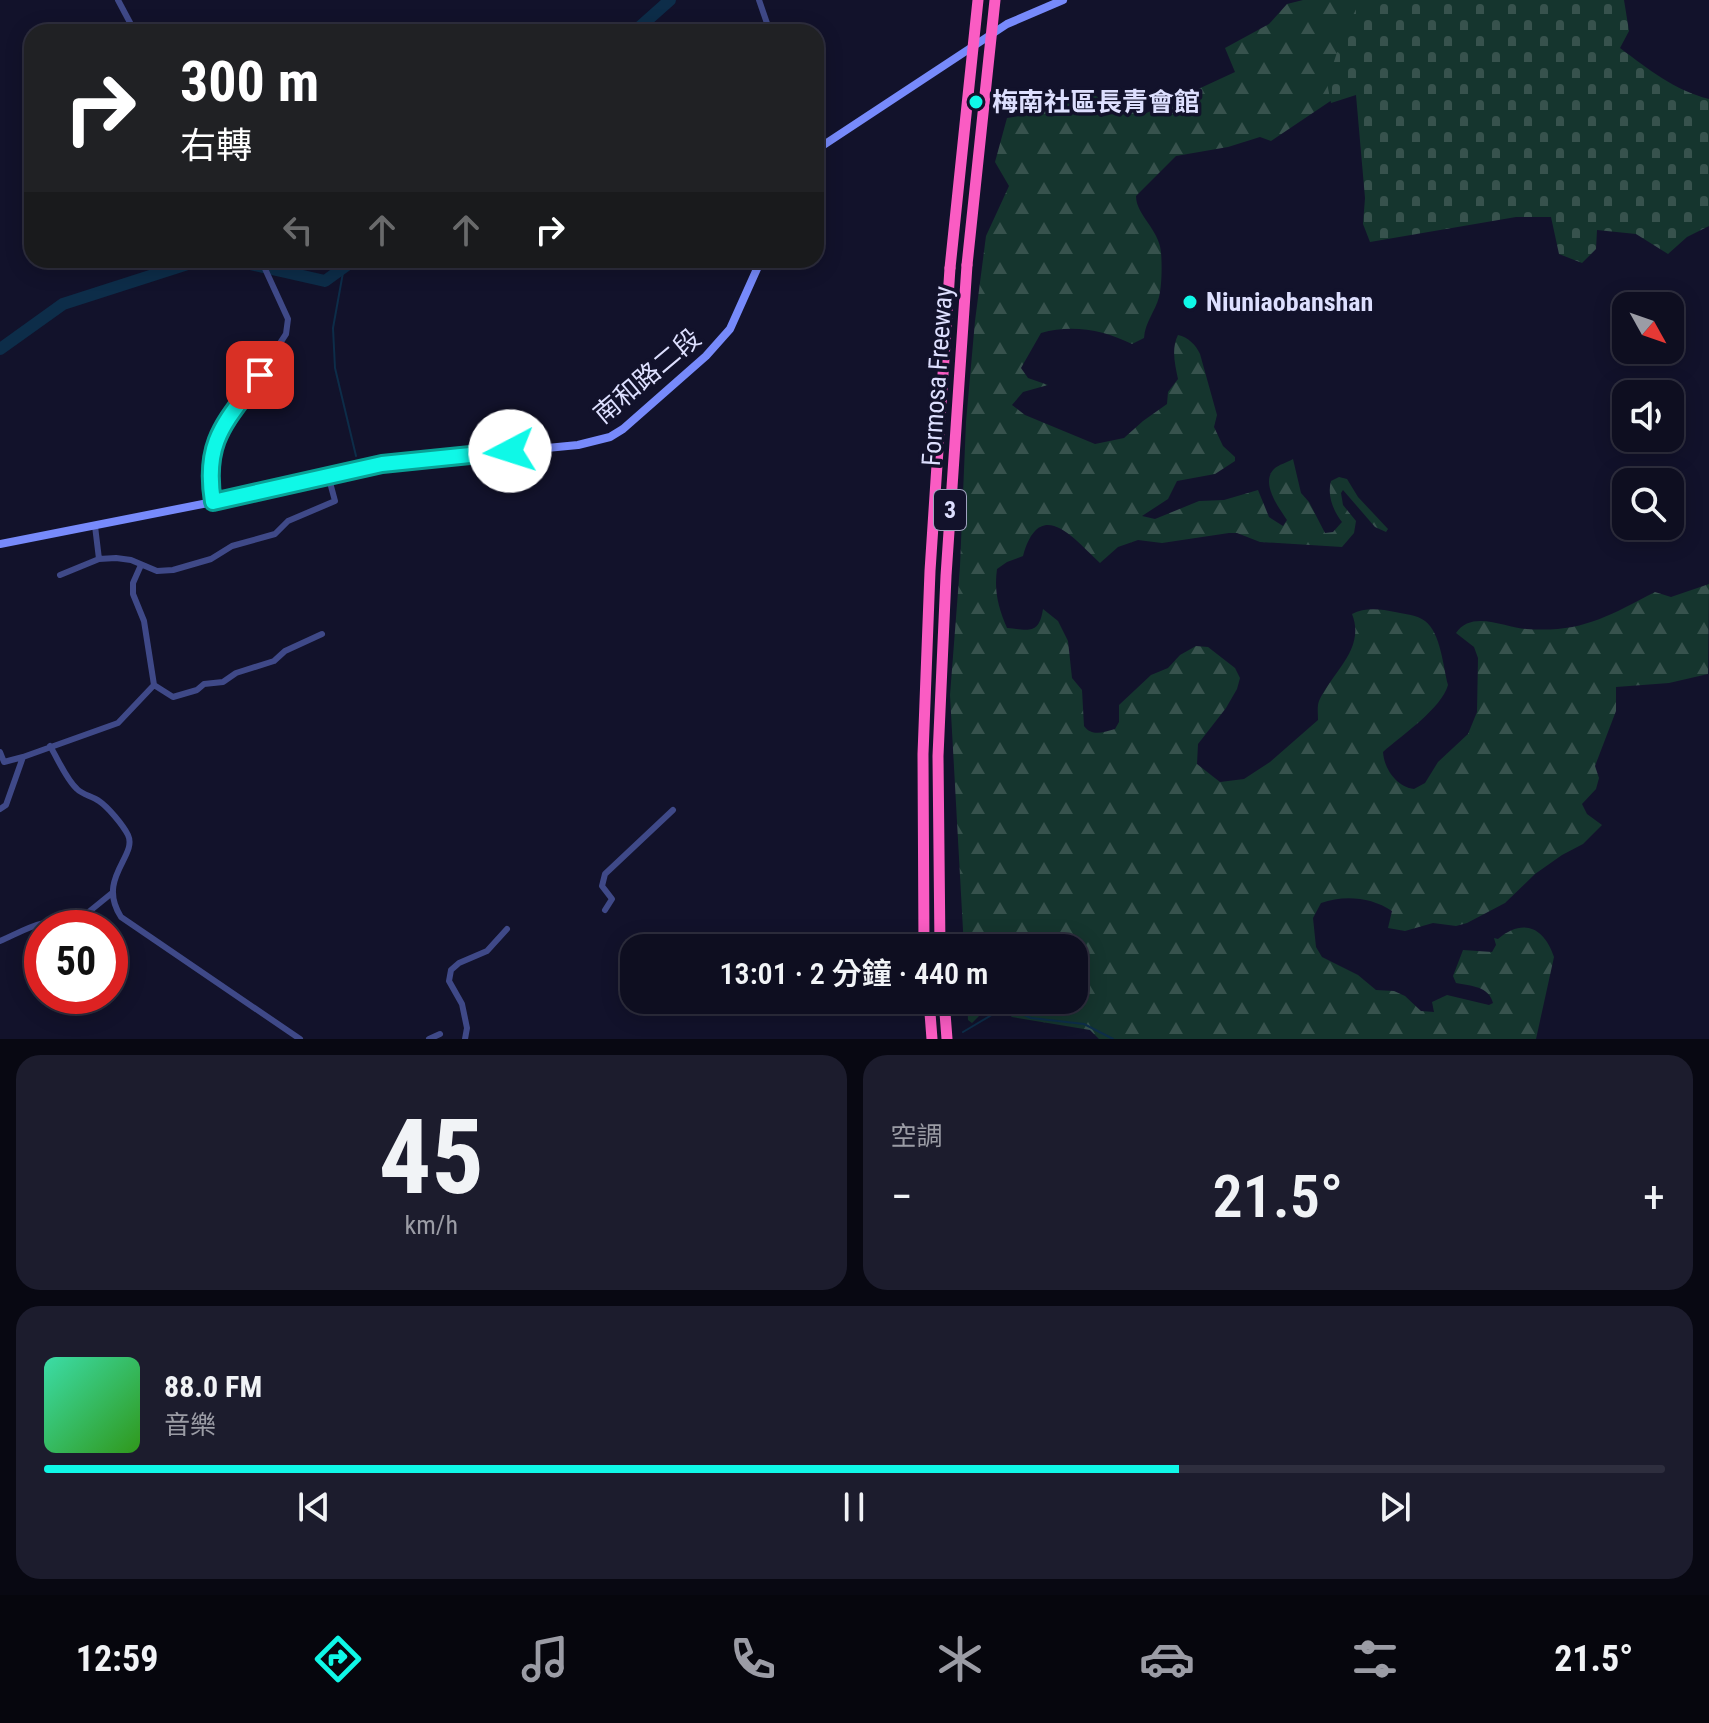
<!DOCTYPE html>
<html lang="zh-TW">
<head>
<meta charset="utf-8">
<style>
  body { margin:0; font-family:"Roboto Condensed","Noto Sans TC",sans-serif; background:#1c1c2d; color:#f1f3f6; height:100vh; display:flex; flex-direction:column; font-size:30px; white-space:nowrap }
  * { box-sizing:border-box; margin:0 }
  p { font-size:26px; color:#9b9ca5 }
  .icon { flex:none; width:44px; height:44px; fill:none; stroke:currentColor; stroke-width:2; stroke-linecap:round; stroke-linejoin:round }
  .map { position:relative; height:1039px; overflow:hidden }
  .drawer { display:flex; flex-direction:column; gap:16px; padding:16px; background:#080812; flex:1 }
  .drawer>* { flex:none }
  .guide { position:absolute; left:24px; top:24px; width:800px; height:244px; border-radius:24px; box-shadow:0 4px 20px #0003,0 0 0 2px #2e2e3e; background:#202124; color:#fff; overflow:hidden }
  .needle { width:52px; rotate:130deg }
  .buttons { position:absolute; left:1612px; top:292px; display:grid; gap:16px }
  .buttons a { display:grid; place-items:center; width:72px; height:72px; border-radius:16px; background:#0e0e20; box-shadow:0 4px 20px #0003,0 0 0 2px #2e2e3e; font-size:40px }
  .speed { position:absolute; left:24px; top:910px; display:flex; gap:16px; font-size:40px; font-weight:700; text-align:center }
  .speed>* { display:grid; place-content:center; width:104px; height:104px; border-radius:50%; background:#0e0e20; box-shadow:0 4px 20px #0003,0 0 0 2px #2e2e3e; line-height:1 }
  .speed .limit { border:12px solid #d22; background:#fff; color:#111 }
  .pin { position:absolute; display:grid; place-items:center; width:68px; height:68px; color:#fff; margin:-34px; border-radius:16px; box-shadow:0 4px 12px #0006 }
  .me { position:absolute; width:88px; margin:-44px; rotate:265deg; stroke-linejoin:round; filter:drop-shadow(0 0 6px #0008) }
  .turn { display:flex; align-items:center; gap:28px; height:168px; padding:0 24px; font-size:36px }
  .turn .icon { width:104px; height:104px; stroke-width:2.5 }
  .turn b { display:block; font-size:56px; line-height:68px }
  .lanes { display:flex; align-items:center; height:76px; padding:0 24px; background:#0003; justify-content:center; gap:40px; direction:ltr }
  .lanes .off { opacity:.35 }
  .big { font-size:60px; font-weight:600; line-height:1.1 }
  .drawer .card { flex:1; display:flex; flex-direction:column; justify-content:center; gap:12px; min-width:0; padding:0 28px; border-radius:24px; background:#1c1c2d }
  .drawer .dial { align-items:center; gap:0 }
  .dial b { font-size:104px; line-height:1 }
  .song { display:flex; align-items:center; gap:24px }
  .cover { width:96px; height:96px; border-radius:12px; background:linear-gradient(135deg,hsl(160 70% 55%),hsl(110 70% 35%)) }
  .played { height:8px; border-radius:4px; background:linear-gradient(90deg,#0ff8e7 70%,#2e2e3e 70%) }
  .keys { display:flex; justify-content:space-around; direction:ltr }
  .heat { display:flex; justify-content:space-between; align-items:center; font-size:44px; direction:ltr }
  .drawer .tiles { flex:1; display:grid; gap:16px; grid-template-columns:1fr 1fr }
  .card:last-child { grid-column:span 2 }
  .trip { position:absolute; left:620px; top:934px; width:468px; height:80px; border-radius:24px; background:#0e0e20; box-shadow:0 4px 20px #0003,0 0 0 2px #2e2e3e; font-weight:600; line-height:80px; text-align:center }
  .menu { display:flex; height:128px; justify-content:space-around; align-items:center; background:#06060d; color:#9b9ca5 }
  .menu .icon { width:56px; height:56px }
  .menu .on { color:#0ff8e7 }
  .menu b { font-size:36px; color:#f1f3f6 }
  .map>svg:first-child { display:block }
  .forest { fill:url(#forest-firs) }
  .cemetery { fill:url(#cemetery-stones) }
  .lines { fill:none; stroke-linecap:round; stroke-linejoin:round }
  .stream { stroke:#0d2d49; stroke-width:2 }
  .river { stroke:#0d2d49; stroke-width:12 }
  .street { stroke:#3f4988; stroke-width:6 }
  .secondary { stroke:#778afb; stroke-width:8 }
  .highway { stroke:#fa5cc3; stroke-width:11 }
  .highway-bridge { stroke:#fa5cc3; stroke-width:11 }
  .route-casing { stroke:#0aa196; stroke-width:20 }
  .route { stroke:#0ff8e7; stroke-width:14 }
  .poi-dot { fill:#0ff8e7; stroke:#12122b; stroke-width:3 }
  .labels { text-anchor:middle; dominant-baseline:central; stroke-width:7; stroke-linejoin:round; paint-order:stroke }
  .shield { fill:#12122b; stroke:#a0a2bf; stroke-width:2 }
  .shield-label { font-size:24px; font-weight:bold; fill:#dddffe }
  .poi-label { font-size:26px; font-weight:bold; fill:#dddffe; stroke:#12122b; text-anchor:start }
  .street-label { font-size:26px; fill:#dddffe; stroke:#12122b }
</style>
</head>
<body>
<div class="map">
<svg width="1709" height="1039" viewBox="0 0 1709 1039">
  <defs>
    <pattern id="forest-firs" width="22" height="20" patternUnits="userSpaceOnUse" patternTransform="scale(2)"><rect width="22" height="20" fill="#15352e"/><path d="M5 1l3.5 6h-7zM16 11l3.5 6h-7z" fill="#37524d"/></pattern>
    <pattern id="cemetery-stones" width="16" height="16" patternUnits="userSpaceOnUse" patternTransform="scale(2)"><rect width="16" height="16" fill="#15352e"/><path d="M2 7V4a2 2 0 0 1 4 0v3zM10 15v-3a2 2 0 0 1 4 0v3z" fill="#37524d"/></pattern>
  </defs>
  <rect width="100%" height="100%" fill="#12122b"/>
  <!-- forest -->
  <path class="forest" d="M 1303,0 L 1372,0 L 1332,100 L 1271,141 L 1260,137 L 1228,147 L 1176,156 L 1136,196 C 1136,215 1159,229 1161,252 C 1162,265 1162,285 1159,297 C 1155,312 1145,322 1144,338 L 1132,344 C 1104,330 1072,324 1041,333 L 1021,368 L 1028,378 L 1048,385 L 1023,392 L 1012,405 L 1025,415 L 1095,444 L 1124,438 L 1143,421 L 1167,404 L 1168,392 L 1178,379 C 1175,364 1171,349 1178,335 C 1188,337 1196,345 1200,354 L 1217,415 L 1214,427 L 1223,446 L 1235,457 L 1235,461 L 1215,474 L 1177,481 L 1168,499 L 1142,516 L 1155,519 L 1199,501 L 1224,500 L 1258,490 L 1269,517 L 1283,526 L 1287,520 C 1279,508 1260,483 1274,469 C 1278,465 1288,462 1293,459 L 1301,493 L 1309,502 L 1325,533 L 1333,532 L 1342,522 C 1333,510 1327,496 1331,481 L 1339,477 L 1347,479 L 1358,497 L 1388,529 L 1386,532 L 1375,527 L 1343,490 L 1341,493 L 1343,505 L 1356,521 L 1354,533 L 1342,547 L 1260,542 L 1237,533 L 1229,533 L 1162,543 L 1138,540 L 1118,547 L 1100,563 C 1074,539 1040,495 1023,556 L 1007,562 L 997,569 C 994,591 998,607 1007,628 C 1029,630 1039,635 1043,609 L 1058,621 L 1068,641 L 1072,678 L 1082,690 L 1084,726 C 1092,737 1104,732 1115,729 L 1119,722 L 1119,705 L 1151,675 L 1168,668 L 1180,655 L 1196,646 L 1208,647 L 1235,668 L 1240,678 L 1237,689 L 1226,708 L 1198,744 L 1197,764 L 1220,782 L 1244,779 L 1270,762 L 1318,720 C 1318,714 1317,706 1319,701 C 1332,672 1366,649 1352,614 C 1365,607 1381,609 1395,612 C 1405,614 1417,615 1425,621 C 1441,633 1443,667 1448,685 C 1442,708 1401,736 1383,752 C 1384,769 1397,787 1414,789 L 1425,783 L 1438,762 L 1468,734 L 1477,712 L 1478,658 L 1474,647 L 1456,633 C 1472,609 1506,628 1526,629 C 1581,633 1607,617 1655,592 L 1671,597 L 1709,584 L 1708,674 L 1669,683 L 1616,687 L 1616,711 L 1595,766 L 1599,778 L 1596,789 L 1582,804 L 1587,814 L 1602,825 L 1583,844 L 1562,855 L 1535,874 L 1505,903 L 1467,923 L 1456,926 L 1433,923 L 1405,931 L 1388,928 L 1392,911 C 1371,897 1344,895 1321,903 L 1313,918 L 1316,947 L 1322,957 L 1358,975 L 1376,990 L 1394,991 L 1405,996 L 1421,1011 L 1434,1012 L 1432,1002 L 1447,995 L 1489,1005 L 1493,1003 C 1489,986 1471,986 1456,983 L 1453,976 L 1463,950 L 1492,952 L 1496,945 L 1494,938 L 1498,939 C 1523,918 1544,927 1554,957 L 1536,1039 L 1099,1039 L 1090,1030 L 1012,1017 L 997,1005 L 991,1004 L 972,1023 L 968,1020 L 967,1000 L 1074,1000 L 1074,948 L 964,948 L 950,695 L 960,566 L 966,422 L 975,321 L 986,236 L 1009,186 L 995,162 L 1007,118 L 1054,110 L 1074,91 L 1096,96 L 1114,108 L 1130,100 L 1140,116 L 1235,72 L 1225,48 L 1269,24 L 1287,4 Z"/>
  <!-- cemetery -->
  <path class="cemetery" d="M 1361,0 L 1624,0 L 1629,31 L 1620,48 C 1648,69 1674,90 1709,99 L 1709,226 L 1687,237 L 1668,254 L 1636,234 L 1597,230 L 1596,249 L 1582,263 L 1559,254 L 1551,217 L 1516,217 L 1370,242 L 1363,224 L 1365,198 L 1356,95 L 1331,103 L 1327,83 L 1343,34 Z"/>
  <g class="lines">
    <!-- stream -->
    <path class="stream" d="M 344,267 L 333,328 L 335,368 L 356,456
      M 963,1032 L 1005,1007 L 1031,1018 L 1084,1024 L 1113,1039"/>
    <!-- river -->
    <path class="river" d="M 634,32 L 670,0
      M 233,260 L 325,281 L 354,260
      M 0,349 L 63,304 L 200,260"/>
    <!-- street -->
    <path class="street" d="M 118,0 L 135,32
      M 759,0 L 770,32
      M 213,502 L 210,482 L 212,447 L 286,334 L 288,319 L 261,260
      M 95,526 L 99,559
      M 60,575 L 99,559 L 116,558 L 131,560 L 157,571 L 173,570 L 211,559 L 232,546 L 275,534 L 288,521 L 335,501 L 328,475
      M 154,685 L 173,697 L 197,690 L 204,684 L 223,682 L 236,673 L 274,661 L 285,651 L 322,634
      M 50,746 C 58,759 66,779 77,789 C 83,795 92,796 99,801 C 108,807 123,825 128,835 C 138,856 96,878 121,917 L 300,1039
      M 0,752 L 4,762 L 23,757
      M 0,809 L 6,805 L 23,757 L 118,723 L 154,685 L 144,621 L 133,594 L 133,583 L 141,565
      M 605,910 L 612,899 L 602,886 L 605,874 L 673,810
      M 0,941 C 20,933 50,912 69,928 L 112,893
      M 429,1039 L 440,1034
      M 465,1039 L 467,1028 L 462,1004 L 449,981 L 451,970 L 459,963 L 487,951 L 507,929"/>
    <!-- secondary -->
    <path class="secondary" d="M 816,150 L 1007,24 L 1063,0
      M 0,544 L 213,502 L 382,464 L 578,445 L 610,437 L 623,429 L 706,356 L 730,329 L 761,260"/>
    <!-- highway -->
    <path class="highway" d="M 924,948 L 923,754 L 930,571 L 950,268
      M 940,948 L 938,756 L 946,576 L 967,265
      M 929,1000 L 932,1039
      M 944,1000 L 947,1039"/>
    <!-- highway-bridge -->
    <path class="highway-bridge" d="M 967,265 L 995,0
      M 950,268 L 978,0"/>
  </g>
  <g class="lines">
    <defs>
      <path id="route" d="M 260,375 C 226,422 203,440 213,502 L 382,464 L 510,451"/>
    </defs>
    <!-- route casing -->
    <use href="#route" class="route-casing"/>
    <!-- route -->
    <use href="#route" class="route"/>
  </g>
  <!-- markers -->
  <g class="poi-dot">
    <circle cx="976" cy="102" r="8"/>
    <circle cx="1190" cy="302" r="8"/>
  </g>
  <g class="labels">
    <!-- shield labels -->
    <rect class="shield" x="934" y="490" width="32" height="40" rx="6"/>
    <g class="shield-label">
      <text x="950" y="510">3</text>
    </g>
    <!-- poi labels -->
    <g class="poi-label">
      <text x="992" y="102">梅南社區長青會館</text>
      <text x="1206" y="302">Niuniaobanshan</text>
    </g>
    <!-- street labels -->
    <g class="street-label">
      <text transform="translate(647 376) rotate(-40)">南和路二段</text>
      <text transform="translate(937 376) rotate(-86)">Formosa Freeway</text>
    </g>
  </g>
</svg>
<div class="buttons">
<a><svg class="needle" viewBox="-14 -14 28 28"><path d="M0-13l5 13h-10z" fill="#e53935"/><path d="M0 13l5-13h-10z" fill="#9b9ca5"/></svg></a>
<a><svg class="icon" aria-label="sound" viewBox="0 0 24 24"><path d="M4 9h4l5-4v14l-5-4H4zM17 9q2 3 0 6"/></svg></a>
<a><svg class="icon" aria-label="search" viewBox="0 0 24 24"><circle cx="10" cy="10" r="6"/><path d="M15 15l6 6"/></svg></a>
</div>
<div class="speed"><div class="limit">50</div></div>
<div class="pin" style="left:260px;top:375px;background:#d93025"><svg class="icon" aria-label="arrive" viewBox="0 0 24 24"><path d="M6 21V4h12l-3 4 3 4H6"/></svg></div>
<svg class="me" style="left:510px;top:451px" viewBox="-20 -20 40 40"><circle r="19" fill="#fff"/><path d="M0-13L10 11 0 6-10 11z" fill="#0ff8e7"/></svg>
<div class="trip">13:01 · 2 分鐘 · 440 m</div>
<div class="guide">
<div class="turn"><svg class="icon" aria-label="right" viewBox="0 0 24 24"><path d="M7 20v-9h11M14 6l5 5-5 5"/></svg><div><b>300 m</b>右轉</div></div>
<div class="lanes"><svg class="icon off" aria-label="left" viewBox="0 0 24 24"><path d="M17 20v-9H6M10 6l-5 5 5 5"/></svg><svg class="icon off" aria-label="ahead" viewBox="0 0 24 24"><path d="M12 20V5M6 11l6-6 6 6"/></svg><svg class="icon off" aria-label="ahead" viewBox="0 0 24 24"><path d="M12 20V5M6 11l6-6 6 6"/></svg><svg class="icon" aria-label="right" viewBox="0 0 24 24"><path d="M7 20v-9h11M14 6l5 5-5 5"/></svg></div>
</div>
</div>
<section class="drawer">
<div class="tiles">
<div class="card dial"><b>45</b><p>km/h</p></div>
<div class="card"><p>空調</p>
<div class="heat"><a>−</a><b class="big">21.5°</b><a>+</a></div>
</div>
<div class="card">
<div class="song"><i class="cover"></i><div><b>88.0 FM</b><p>音樂</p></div></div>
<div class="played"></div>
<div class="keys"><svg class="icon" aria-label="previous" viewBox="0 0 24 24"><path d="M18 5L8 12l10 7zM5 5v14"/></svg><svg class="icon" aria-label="pause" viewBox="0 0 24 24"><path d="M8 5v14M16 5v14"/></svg><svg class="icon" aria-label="next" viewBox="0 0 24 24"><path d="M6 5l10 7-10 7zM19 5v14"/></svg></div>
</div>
</div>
</section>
<nav class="menu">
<b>12:59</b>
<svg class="icon on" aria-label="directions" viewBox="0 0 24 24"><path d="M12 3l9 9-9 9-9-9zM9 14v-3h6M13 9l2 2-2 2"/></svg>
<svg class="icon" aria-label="music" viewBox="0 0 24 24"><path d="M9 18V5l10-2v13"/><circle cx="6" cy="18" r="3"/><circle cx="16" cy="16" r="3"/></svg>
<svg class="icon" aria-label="phone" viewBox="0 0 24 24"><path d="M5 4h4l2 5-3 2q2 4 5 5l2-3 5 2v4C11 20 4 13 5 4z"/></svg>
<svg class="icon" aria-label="climate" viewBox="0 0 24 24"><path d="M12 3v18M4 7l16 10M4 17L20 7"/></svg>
<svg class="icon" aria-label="car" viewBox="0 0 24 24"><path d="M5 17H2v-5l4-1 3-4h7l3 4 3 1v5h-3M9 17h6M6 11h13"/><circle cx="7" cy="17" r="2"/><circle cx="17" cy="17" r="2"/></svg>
<svg class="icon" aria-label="filters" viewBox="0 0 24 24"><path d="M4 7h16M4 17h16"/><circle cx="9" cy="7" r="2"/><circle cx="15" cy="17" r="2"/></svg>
<b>21.5°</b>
</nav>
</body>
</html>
